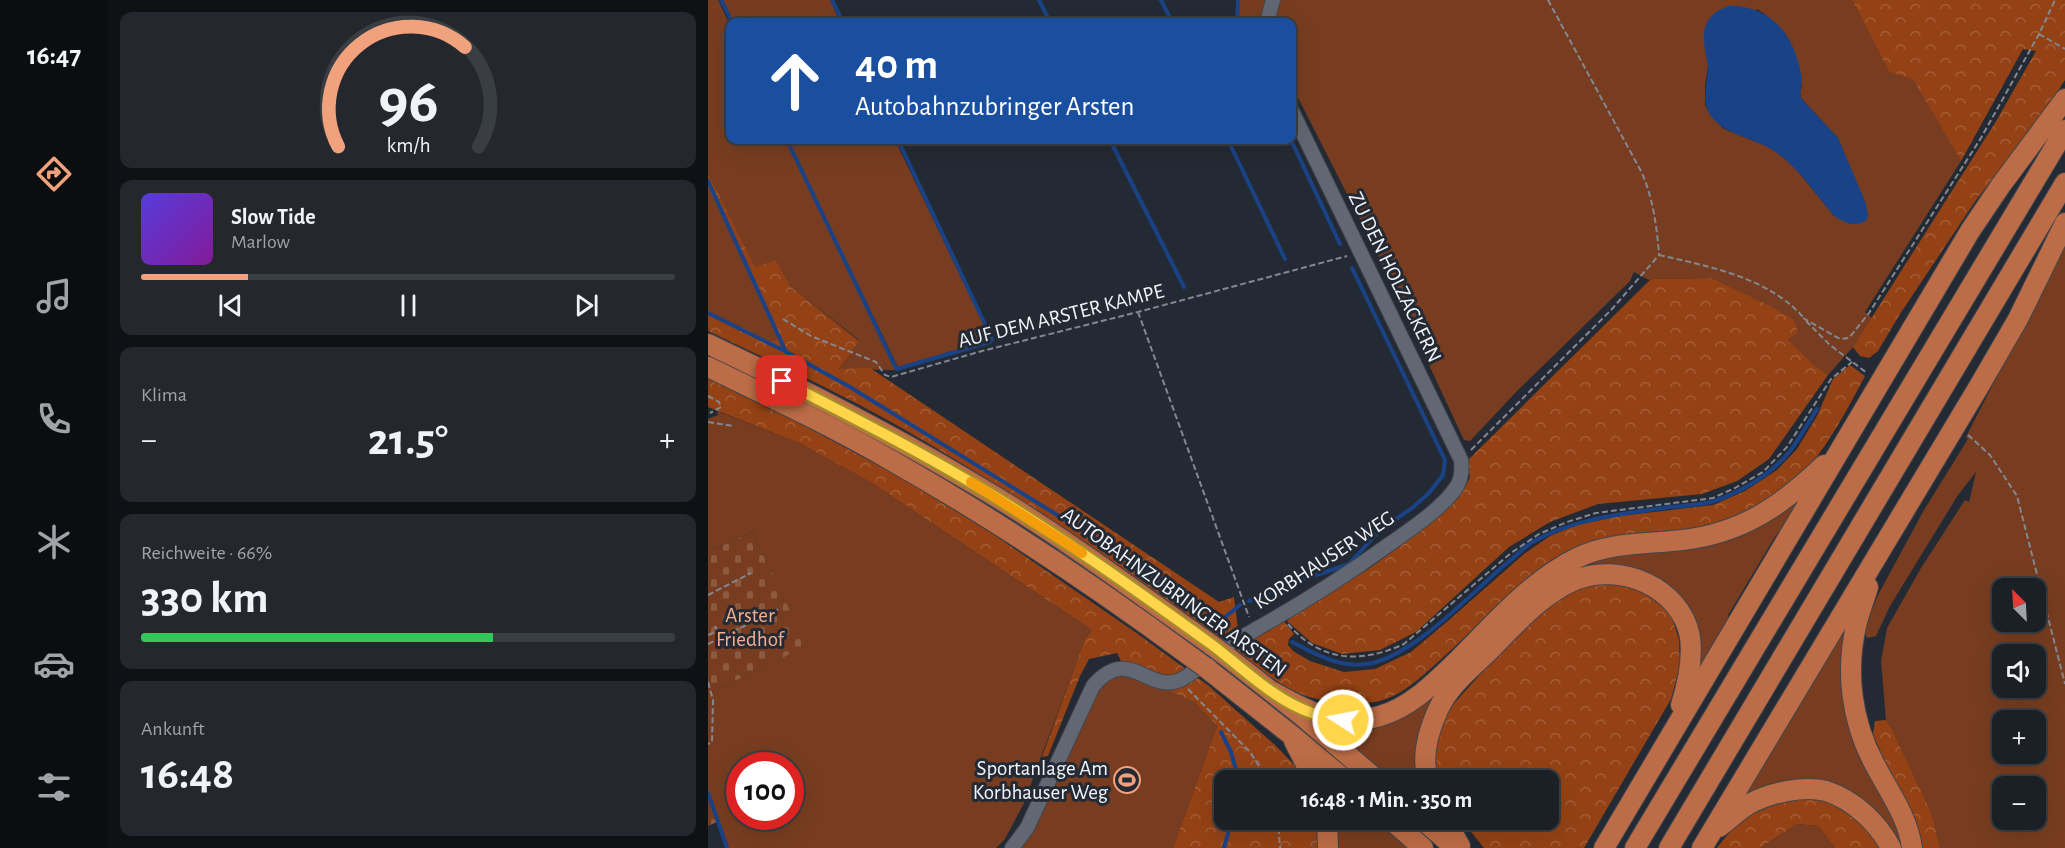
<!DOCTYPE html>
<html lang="de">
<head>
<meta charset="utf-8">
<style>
  body { margin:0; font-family:"Alegreya Sans",sans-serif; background:#24282e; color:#f1f3f6; height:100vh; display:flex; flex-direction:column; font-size:22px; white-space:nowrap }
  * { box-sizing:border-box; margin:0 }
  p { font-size:20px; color:#a0a3a7 }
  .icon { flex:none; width:33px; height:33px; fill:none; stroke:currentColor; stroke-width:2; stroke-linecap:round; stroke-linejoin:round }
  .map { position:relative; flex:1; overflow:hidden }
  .panel { display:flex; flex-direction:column; gap:12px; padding:12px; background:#0f1215; width:600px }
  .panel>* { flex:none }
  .top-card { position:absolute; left:18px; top:18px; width:570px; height:126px; border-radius:12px; box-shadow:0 6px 24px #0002,0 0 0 2px #393e43; background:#1a4fa0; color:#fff; overflow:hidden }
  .needle { width:39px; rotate:336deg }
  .fabs { position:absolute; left:1284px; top:578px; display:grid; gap:12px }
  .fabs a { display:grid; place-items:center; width:54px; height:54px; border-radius:12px; background:#1b2026; box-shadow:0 6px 24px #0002,0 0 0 2px #393e43; font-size:30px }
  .speed { position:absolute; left:18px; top:752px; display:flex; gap:12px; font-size:30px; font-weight:700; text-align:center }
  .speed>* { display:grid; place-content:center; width:78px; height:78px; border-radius:50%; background:#1b2026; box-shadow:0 6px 24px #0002,0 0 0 2px #393e43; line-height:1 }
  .speed .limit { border:9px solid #d22; background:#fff; color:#111 }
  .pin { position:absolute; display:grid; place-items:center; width:51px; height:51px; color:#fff; margin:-26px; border-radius:12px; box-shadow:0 3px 9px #0006 }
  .me { position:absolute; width:66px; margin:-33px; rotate:281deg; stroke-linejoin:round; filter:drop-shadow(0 0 4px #0008) }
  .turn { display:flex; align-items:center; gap:21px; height:126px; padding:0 30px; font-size:27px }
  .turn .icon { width:78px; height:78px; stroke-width:2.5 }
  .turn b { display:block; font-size:42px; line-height:51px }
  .big { font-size:45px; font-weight:600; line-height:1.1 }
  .panel .card { flex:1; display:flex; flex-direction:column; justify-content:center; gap:9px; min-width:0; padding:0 21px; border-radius:12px; background:#24282e }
  .panel .dial { align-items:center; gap:0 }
  .dial svg { height:156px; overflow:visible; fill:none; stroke:#393e43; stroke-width:7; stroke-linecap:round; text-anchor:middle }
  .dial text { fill:#f1f3f6; stroke:none }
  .song { display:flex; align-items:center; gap:18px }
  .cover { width:72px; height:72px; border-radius:9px; background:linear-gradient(135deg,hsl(250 70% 55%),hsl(290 70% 35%)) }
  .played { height:6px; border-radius:3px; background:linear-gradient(90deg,#f1a17c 20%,#393e43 20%) }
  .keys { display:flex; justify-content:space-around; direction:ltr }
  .heat { display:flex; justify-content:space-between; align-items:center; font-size:33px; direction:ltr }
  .charge { height:9px; border-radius:4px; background:linear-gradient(90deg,#34c759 66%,#393e43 0) }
  .trip { position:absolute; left:506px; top:770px; width:345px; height:60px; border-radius:12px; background:#1b2026; box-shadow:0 6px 24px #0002,0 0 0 2px #393e43; font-weight:600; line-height:60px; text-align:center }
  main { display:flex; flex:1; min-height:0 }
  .menu { display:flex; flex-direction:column; width:108px; justify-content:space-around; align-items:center; background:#0b0d0f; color:#a0a3a7 }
  .menu .icon { width:42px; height:42px }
  .menu .current { color:#f1a17c }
  .menu b { font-size:27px; color:#f1f3f6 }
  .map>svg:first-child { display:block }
  .green { fill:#783d20; fill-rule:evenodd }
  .forest { fill:url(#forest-crowns) }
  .cemetery { fill:url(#cemetery-stones) }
  .water { fill:#1a4387 }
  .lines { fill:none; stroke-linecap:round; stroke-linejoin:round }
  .stream { stroke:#1a4387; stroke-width:4 }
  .minor-casing { stroke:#40454c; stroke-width:16 }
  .highway-casing { stroke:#40454c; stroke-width:22 }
  .path { stroke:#838890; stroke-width:2; stroke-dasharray:6 3; stroke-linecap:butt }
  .minor { stroke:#626873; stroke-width:14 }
  .highway { stroke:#bc6c46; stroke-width:20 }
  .highway-bridge-casing { stroke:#40454c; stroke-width:22; stroke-linecap:butt }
  .highway-bridge { stroke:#bc6c46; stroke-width:20 }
  .route-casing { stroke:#a68a30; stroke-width:15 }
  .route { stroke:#ffd54a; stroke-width:10 }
  .slow { stroke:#f59e0b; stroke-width:10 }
  .labels { text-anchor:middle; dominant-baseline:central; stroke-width:6; stroke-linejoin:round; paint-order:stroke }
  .street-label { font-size:21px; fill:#f1f5fb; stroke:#242a33 }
  .park-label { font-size:21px; fill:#f3ae8f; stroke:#242a33 }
  .poi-label { font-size:21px; fill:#f1f5fb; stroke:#242a33; text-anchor:end }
</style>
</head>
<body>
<main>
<nav class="menu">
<b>16:47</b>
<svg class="icon current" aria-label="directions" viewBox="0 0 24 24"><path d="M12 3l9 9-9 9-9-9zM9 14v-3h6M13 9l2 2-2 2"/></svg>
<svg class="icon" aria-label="music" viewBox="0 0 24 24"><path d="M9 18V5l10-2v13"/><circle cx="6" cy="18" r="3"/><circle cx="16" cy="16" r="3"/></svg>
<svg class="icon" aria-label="phone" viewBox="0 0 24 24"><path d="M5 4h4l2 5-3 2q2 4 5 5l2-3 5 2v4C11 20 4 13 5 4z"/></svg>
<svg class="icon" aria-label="climate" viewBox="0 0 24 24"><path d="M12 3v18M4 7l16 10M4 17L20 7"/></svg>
<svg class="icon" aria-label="car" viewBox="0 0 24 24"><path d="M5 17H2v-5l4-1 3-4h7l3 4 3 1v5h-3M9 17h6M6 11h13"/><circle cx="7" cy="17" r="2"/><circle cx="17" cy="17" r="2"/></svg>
<svg class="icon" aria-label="filters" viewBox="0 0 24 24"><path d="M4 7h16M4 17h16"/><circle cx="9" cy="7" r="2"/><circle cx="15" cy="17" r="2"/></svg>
</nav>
<section class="panel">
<div class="card dial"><svg viewBox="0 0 100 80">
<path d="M14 69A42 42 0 1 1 86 69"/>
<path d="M14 69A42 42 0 0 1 79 18" stroke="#f1a17c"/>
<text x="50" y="56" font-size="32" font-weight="700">96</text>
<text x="50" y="72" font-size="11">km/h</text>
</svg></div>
<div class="card">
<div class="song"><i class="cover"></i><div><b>Slow Tide</b><p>Marlow</p></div></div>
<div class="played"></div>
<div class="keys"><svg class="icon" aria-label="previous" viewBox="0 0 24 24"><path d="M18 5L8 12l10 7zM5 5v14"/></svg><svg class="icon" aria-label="pause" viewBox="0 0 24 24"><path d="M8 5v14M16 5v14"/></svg><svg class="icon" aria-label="next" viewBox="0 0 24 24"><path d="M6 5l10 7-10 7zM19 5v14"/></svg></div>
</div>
<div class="card"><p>Klima</p>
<div class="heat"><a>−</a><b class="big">21.5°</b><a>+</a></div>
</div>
<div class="card"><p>Reichweite · 66%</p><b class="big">330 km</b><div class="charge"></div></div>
<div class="card"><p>Ankunft</p><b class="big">16:48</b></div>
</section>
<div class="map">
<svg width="1357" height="848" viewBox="0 0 1357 848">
  <defs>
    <pattern id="forest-crowns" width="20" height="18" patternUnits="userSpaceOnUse" patternTransform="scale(1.5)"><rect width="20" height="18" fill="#944215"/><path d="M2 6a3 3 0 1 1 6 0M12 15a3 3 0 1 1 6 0" fill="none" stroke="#a35e38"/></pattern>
    <pattern id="cemetery-stones" width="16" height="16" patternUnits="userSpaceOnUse" patternTransform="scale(1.5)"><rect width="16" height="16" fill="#783d20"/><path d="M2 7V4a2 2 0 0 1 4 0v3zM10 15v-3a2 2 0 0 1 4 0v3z" fill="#8c5a41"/></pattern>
  </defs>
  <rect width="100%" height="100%" fill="#242a33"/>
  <!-- green -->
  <path class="green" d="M 0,0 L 10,0 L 22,25 L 22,140 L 78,140 L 187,370 L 131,369 L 151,340 L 83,287 L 68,260 L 47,268 L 0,173 Z
    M 14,0 L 122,0 L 132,22 L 24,22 Z
    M 531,0 L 1144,0 L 1181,72 L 1205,78 L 1253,161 L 1157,312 L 1164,318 L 1145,347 L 1120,375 L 1104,363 L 1080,339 L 1085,319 L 1063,306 L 1004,278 L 943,279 L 941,280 L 926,272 L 922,281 L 810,390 L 762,441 L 756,440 L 666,247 L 584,86 L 584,22 L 530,22 ZM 1049,9 C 1084,32 1086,46 1094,86 L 1092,92 L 1093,98 L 1130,138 L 1160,214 L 1126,216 L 1084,164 L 1063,148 L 1016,129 L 1003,116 L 997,105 L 997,86 L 1000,66 Z
    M 80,140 L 187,140 L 282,338 L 281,340 L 190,367 Z
    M 0,188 L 72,340 L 63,341 L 0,311 Z
    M 1357,243 L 1357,848 L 1232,848 L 1224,814 L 1184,729 L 1178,720 L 1173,661 L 1179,628 L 1213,568 L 1257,500 L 1261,502 L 1268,472 L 1250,495 L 1182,606 L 1168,636 L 1159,638 L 1156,630 L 1170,595 L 1216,510 L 1260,439 L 1258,437 ZM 1294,588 L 1328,588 L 1328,621 L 1294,621 ZM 1294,654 L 1328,654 L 1328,687 L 1294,687 ZM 1294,720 L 1328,720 L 1328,753 L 1294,753 ZM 1294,786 L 1328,786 L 1328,819 L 1294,819 Z
    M 9,411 L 93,444 L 164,483 L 384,630 L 376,643 L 315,805 L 297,839 L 288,848 L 21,848 L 0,790 L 0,694 L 98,646 L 44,532 L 0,552 L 0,419 L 10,415 ZM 32,765 L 82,765 L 82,816 L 32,816 Z
    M 1097,492 L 1076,531 L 1068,535 L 1020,615 L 1023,619 L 985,682 L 977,606 L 884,568 L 745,676 L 712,780 L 685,780 L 623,728 L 624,725 L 667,724 L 875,561 L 936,549 Z
    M 1143,608 L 1136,653 L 1199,848 L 1191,848 L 1185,834 L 1026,809 Z
    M 407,675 C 427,678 470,690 487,702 C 495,708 502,719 509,726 L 465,848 L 313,848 L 324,834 L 390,685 Z
    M 627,819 L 668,819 L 701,848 L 627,848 Z
    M 1089,824 L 1110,826 L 1127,848 L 1052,848 Z"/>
  <!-- forest -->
  <path class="forest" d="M 1144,0 L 1357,0 L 1357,80 L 1326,127 L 1268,200 L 1192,314 L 1170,351 L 1161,358 L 1152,356 L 1145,347 L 1287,123 L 1328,51 L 1315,49 L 1253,161 L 1205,79 L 1181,72 Z
    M 0,173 L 47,267 L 68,260 L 83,287 L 151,341 L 131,369 L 162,368 L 511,602 L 526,597 L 530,630 L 513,639 C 416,567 315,499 211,438 C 143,398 71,365 0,331 L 0,311 L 63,341 L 72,339 L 0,188 Z
    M 1004,278 L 1063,306 L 1085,319 L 1090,332 L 1080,339 L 1104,363 L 1120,375 L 1061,459 L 1029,481 L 994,494 L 890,504 L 842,522 L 801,547 L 708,632 L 672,650 L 634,654 L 604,643 L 579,621 L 588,613 L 662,568 L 707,535 L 750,498 L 762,478 L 759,461 L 943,279 Z
    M 1142,365 L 1157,376 C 1133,421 1105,477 1059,503 C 1046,510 1013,525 1000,527 C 946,535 889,530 842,561 C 802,588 767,629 731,661 C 712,678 693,697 667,702 C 660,703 652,702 644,703 C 592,704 563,679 525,647 L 575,620 L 586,634 L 581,639 L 580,645 L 585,651 L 602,661 L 636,672 L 667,669 L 703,652 L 741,620 L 816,554 L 842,536 L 869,525 L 912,516 L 1005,505 L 1037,491 L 1069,470 L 1089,449 L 1109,416 L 1125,379 Z
    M 0,377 L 67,410 L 194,478 L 285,534 L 430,634 L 501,686 L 568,746 L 592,771 L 596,780 L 516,780 L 516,819 L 609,819 L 610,848 L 465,848 L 509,726 L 487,702 L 453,687 L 421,677 L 409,653 L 381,659 L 372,676 L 340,756 L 334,757 L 376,642 L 384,630 L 164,483 L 93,444 L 0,407 Z
    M 917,581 L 940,595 L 963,614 L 971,640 L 972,666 L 963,699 L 876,848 L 776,848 L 753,819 L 840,819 L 840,780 L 731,780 L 727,768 L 726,752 L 734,725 L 743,707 L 803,640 L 836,611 L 863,591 L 891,582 Z
    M 1178,720 L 1184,729 L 1224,814 L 1232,848 L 1214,848 L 1201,808 L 1182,774 L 1165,734 L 1167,721 Z
    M 1073,798 L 1119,799 L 1139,807 L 1176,848 L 1127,848 L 1110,826 L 1089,824 L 1052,848 L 1009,848 C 1030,822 1040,809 1073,798 Z"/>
  <!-- cemetery -->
  <path class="cemetery" d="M 44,532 L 99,646 L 0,694 L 0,552 Z
    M 0,790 L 11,821 L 0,826 Z"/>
  <!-- water -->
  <path class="water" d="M 1021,6 C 1063,5 1086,35 1093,74 C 1095,82 1091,90 1093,98 L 1130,138 L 1157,201 L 1160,214 L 1159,220 C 1147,228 1137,223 1126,216 C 1107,193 1089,165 1063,149 C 1044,137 1017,135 1003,116 C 992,101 1000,83 1000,67 C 1000,61 997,55 997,49 C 993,26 1000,13 1021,6 Z"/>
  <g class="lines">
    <!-- stream -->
    <path class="stream" d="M 13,0 L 24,22
      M 124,0 L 135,22
      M 331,0 L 342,22
      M 453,0 L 464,22
      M 529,22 L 530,0
      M 79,140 L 188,368
      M 402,140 L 476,287
      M 520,140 L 577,259
      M 583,140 L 632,244
      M 0,181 L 77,350
      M 0,313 L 77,351 L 142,387 L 516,618 L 532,605
      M 189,369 L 282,342 L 284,339 L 190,140
      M 541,601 L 570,588 L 641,564 L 672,530 L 704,508 L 721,493 L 735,475 L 737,460 L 644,268
      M 584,642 C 609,655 635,670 665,663 C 711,651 762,594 799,563 C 807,557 814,549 823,543 C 866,518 914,514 962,507 C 976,506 990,505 1003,502 C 1032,493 1063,475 1082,451 C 1092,438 1100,423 1109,409
      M 513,732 L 523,752 L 531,780
      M 0,793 L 19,848
      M 516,848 L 524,819"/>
    <defs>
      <path id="minor" d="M 559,22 L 565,0
        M 304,848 L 319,828 L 385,686 C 421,644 440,694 472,680 C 489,672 507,652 524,642 C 532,637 541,634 548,629 C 595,603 640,574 683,543 C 703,529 736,507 749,486 C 754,478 754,469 753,460 L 584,111"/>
      <path id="highway" d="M 0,344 C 95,389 189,437 278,491 C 357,538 430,593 505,646
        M 0,367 C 62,397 126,427 186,462 C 290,521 390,588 486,659
        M 1160,587 C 1157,598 1152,610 1149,622 C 1137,670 1143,721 1167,765 C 1181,792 1200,817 1204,848
        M 517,655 L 593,715 L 669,780
        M 497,667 L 582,734 L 637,780
        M 565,692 C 601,712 629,728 672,716 C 703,707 726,683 749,661 C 785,625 822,581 869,558 C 901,542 940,544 975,540 C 1035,533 1074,505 1116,465
        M 586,741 L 606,780
        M 720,780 C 713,757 720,732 730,710 C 740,687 762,669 780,652 C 806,626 832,595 867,580 C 912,562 973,587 982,637 C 985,660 980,683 973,705
        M 619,819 L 620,848
        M 682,819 L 715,848
        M 714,819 L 747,848
        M 737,819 L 752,846
        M 1011,827 C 1021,820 1031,810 1041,804 C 1062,793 1095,785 1118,791 C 1146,800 1170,823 1183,848
        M 896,848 L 1262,231 L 1293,185 L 1357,99
        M 927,848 L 1357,130
        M 961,848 L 1357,183
        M 994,848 L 1270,388 L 1310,319 L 1357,223"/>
    </defs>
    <!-- minor casing -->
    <use href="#minor" class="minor-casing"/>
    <!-- highway casing -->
    <use href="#highway" class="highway-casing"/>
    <!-- path -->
    <path class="path" d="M 840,0 L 934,173 C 945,199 949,227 951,255
      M 1331,34 L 1357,49
      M 951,255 C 999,266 1060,277 1095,317
      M 430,312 L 541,617
      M 1095,318 L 1132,339 L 1141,338 L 1161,313 L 1273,138 L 1331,34 L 1347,0
      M 75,319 L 103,336 L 168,362 L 177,375 L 183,377 L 274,351 L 430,312 L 639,256
      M 1098,321 L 1122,345 L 1159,373
      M 0,396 L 11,402 L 13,407 L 2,413
      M 0,422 L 25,426
      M 1260,435 L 1282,455 L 1309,496 L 1357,684
      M 763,450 L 904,309 L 951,255
      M 0,595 L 43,573
      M 31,620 L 38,620 L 41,624
      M 580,624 C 613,662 652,664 696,644 L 803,553 L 831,534 L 859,522 L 888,513 L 1005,498 L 1027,488 L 1055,472 L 1079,447 L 1123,379 L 1144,362
      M 7,626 L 13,637
      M 0,635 L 9,631
      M 0,644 L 73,608
      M 0,682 L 5,700 L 4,742 L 0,744
      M 480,689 L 542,752 L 560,780
      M 570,819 L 572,848"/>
    <!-- minor -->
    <use href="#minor" class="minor"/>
    <!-- highway -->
    <use href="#highway" class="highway"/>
    <defs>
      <path id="highway-bridge" d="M 505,646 L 517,655
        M 486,659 L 497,667"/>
    </defs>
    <!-- highway-bridge casing -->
    <use href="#highway-bridge" class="highway-bridge-casing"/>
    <!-- highway-bridge -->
    <use href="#highway-bridge" class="highway-bridge"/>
  </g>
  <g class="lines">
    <defs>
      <path id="route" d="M 74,381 C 164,427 254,473 339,530 C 395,566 449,605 503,644 C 535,668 566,700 604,713 C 614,717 625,718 635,720"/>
    </defs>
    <!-- route casing -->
    <use href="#route" class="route-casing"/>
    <!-- route -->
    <use href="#route" class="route"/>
    <!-- slow -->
    <path class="slow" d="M 263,482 L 374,553"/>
  </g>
  <!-- icons -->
  <defs>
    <symbol id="stadium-ring" viewBox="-11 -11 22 22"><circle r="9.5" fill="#242a33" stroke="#f1a17c" stroke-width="1.5"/><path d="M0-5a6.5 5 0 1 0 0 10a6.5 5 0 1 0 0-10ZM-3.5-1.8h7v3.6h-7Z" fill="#f1a17c"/></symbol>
  </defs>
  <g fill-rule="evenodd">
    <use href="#stadium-ring" x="404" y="765" width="30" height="30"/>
  </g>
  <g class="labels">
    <!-- street labels -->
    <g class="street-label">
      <text transform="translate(687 277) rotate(64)">ZU DEN HOLZACKERN</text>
      <text transform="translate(353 316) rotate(-14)">AUF DEM ARSTER KAMPE</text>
      <text transform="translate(616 560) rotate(-33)">KORBHAUSER WEG</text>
      <text transform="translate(466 592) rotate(36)">AUTOBAHNZUBRINGER ARSTEN</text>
    </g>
    <!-- park labels -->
    <g class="park-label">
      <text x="42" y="615">Arster<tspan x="42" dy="24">Friedhof</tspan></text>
    </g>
    <!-- poi labels -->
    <g class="poi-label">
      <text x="400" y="768">Sportanlage Am<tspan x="400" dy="24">Korbhauser Weg</tspan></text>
    </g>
  </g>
</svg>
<div class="fabs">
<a><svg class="needle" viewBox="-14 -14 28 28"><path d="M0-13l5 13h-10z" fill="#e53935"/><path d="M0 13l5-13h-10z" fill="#a0a3a7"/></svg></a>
<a><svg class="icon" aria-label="sound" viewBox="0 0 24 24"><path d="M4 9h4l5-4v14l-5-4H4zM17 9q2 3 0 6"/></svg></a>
<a>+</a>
<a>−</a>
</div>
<div class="speed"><div class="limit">100</div></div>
<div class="pin" style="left:74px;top:381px;background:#d93025"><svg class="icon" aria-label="arrive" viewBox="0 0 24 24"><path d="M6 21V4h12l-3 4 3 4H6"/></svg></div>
<svg class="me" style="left:635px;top:720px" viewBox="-20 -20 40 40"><circle r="17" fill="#ffd54a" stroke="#fff" stroke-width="3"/><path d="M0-11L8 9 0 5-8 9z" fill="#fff"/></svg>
<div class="trip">16:48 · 1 Min. · 350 m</div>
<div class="top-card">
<div class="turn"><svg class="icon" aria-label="ahead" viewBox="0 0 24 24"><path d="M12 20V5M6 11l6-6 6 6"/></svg><div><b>40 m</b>Autobahnzubringer Arsten</div></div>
</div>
</div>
</main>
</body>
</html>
